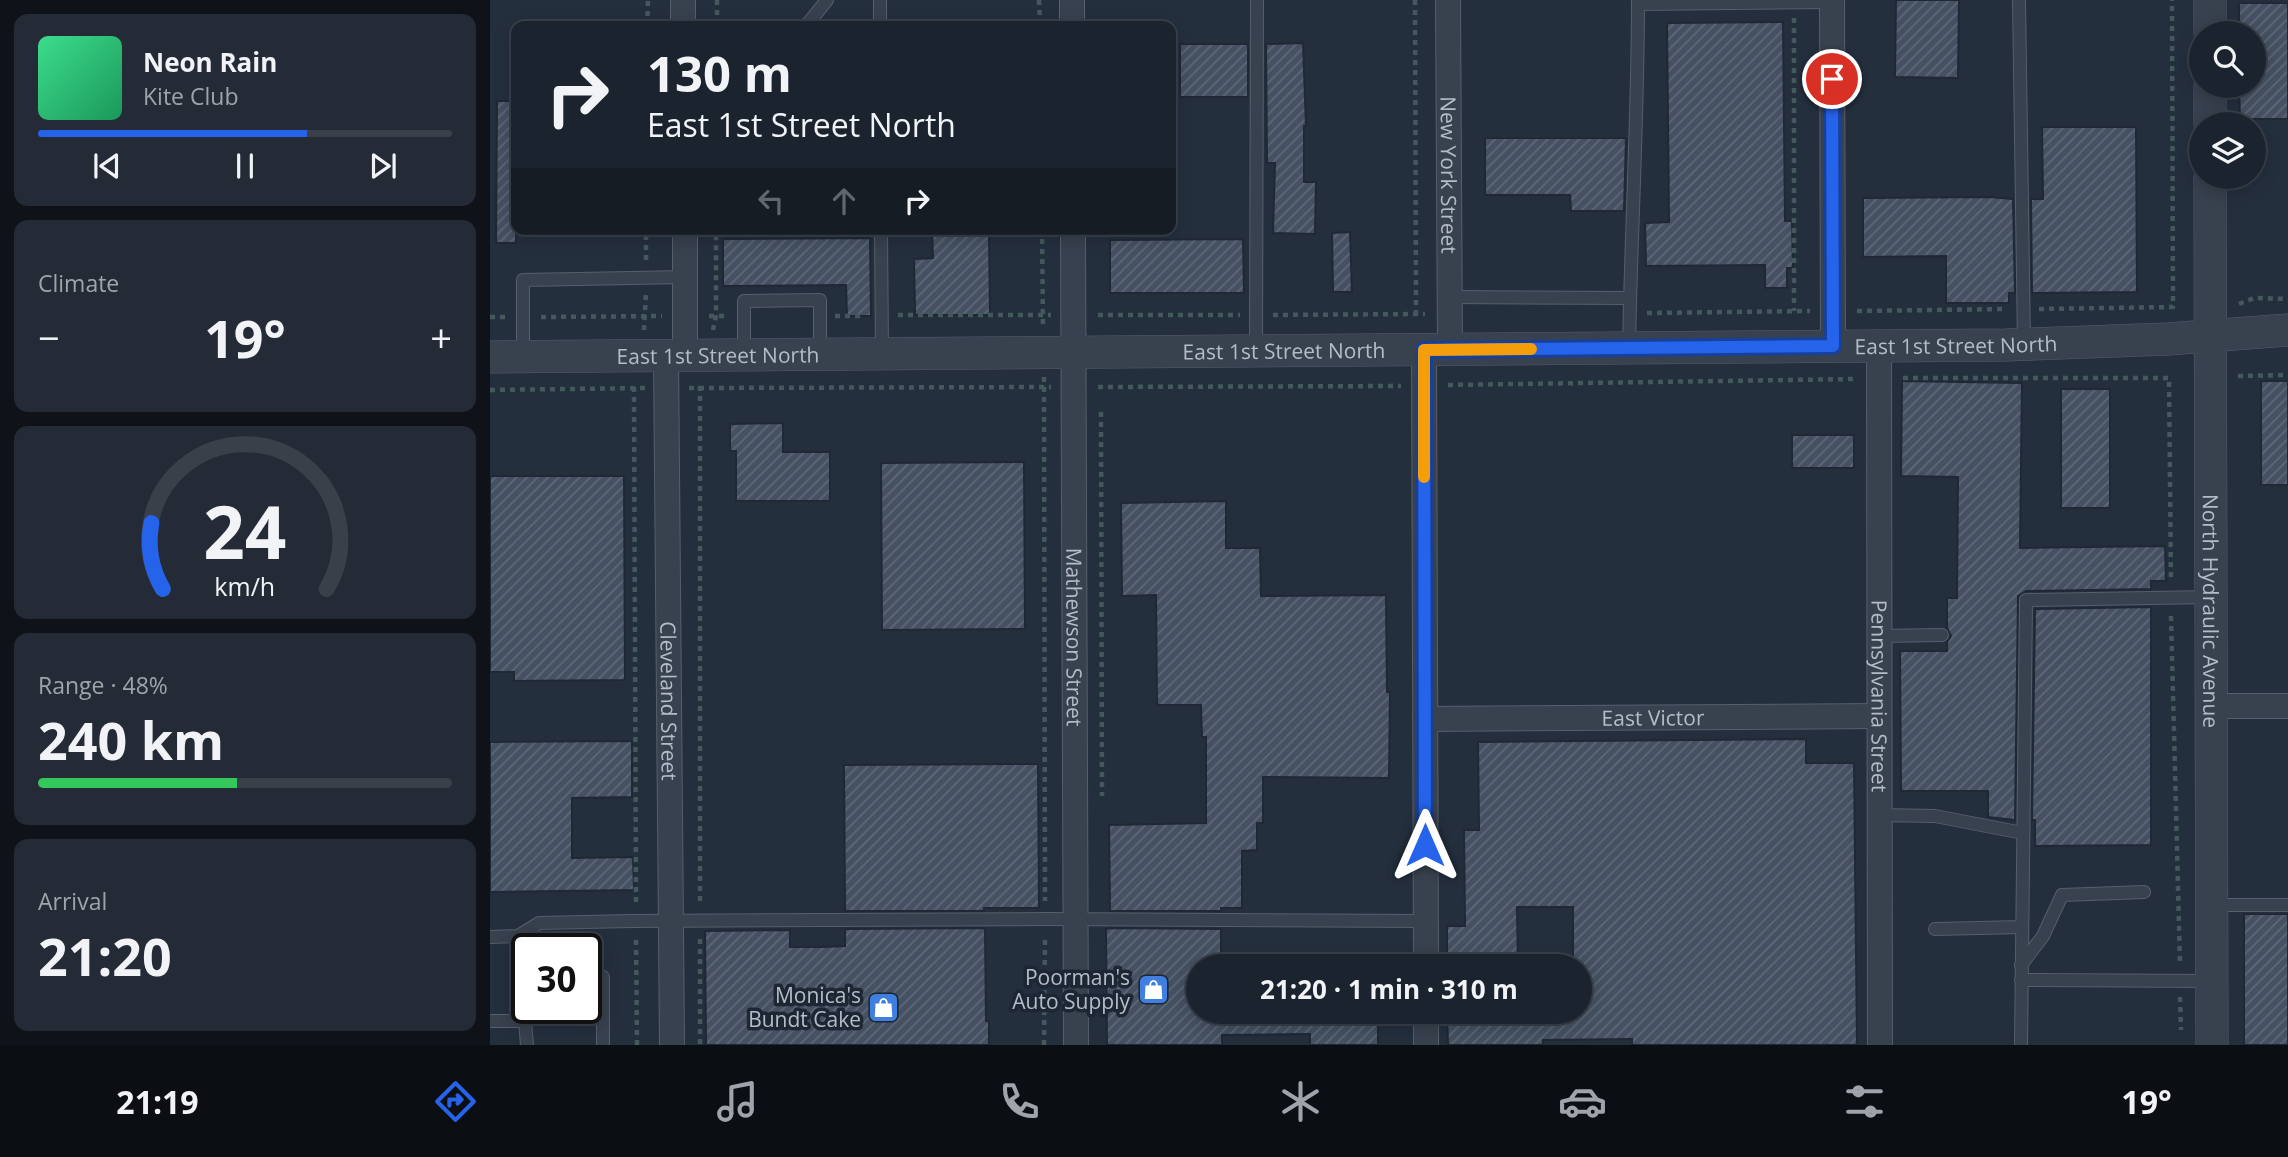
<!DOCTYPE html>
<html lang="en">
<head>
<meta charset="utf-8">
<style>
  body { margin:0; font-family:"Open Sans",sans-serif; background:#242b36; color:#f1f3f6; height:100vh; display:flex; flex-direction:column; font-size:26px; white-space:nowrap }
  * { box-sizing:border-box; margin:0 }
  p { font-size:23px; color:#a0a4aa }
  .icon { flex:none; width:38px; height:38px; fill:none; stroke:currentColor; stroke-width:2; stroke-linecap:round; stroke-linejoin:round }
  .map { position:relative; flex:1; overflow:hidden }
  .panel { display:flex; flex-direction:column; gap:14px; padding:14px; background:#0f1319; width:490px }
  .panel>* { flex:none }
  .guide { position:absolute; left:21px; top:21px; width:665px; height:214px; border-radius:14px; box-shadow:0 4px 18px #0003,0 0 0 2px #39404a; background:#1b232e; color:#f1f3f6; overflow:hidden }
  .controls { position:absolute; left:1699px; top:21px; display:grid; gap:14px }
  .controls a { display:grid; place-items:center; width:77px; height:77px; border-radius:50%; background:#1b232e; box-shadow:0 4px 18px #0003,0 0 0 2px #39404a; font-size:35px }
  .speed { position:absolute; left:21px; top:933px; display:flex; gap:14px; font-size:35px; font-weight:700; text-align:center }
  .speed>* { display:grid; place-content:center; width:91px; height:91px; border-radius:50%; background:#1b232e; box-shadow:0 4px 18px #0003,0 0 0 2px #39404a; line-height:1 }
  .speed .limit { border:4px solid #111; border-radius:10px; background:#fff; color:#111 }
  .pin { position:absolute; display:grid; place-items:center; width:60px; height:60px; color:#fff; margin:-30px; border:4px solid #fff; border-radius:50%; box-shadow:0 2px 7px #0007 }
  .me { position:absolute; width:77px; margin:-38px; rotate:0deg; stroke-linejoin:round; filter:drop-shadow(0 0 5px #0008) }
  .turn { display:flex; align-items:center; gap:24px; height:147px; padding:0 21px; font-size:32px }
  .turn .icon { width:91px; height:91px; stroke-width:2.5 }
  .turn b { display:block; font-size:49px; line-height:60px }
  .lanes { display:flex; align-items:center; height:66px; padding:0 21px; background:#0003; justify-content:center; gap:35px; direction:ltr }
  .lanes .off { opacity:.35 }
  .big { font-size:52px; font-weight:700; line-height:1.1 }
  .panel .card { flex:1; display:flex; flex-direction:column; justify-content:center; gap:10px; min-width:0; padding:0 24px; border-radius:14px; background:#242b36 }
  .panel .dial { align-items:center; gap:0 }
  .dial svg { height:182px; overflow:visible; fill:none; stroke:#39404a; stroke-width:7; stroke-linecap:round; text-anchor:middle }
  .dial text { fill:#f1f3f6; stroke:none }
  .song { display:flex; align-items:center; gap:21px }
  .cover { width:84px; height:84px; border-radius:10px; background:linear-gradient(135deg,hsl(150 70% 55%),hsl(150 70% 35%)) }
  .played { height:7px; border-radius:4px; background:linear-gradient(90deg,#2563eb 65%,#39404a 65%) }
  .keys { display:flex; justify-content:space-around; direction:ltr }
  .heat { display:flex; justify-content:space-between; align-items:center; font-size:38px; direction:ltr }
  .charge { height:10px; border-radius:5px; background:linear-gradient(90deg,#34c759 48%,#39404a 0) }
  .trip { position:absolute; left:696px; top:954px; width:406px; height:70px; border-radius:35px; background:#1b232e; box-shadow:0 4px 18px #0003,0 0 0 2px #39404a; font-weight:700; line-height:70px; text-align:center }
  .dock { display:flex; height:112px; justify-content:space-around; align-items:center; background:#0b0e12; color:#a0a4aa }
  .dock .icon { width:49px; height:49px }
  .dock .on { color:#2563eb }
  .dock b { font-size:32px; color:#f1f3f6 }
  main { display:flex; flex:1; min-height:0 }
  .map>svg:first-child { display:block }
  .building { fill:url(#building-hatch); stroke:#1f2835; stroke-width:2 }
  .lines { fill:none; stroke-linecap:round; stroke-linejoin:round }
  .service-casing { stroke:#565f6c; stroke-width:14 }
  .minor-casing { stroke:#565f6c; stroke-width:26 }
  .tertiary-casing { stroke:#565f6c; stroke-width:33 }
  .path { stroke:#44595c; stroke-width:4.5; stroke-dasharray:5 5; stroke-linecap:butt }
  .service { stroke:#38414e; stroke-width:12 }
  .minor { stroke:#38414e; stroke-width:24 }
  .tertiary { stroke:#38414e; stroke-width:32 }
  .route-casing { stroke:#184099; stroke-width:18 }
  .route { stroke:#2563eb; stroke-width:12 }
  .slow { stroke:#f59e0b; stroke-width:12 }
  .labels { text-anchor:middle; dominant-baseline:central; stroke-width:7; stroke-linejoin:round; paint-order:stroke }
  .street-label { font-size:21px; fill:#b4bcc9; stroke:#1d2633 }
  .poi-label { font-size:21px; fill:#b4bcc9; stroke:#1d2633; text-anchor:end }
</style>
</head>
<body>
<main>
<section class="panel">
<div class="card">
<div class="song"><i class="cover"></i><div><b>Neon Rain</b><p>Kite Club</p></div></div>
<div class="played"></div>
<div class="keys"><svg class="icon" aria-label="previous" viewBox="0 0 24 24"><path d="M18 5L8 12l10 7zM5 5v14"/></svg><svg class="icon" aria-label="pause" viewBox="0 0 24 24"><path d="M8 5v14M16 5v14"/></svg><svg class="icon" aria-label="next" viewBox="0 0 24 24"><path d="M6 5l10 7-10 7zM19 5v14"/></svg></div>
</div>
<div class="card"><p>Climate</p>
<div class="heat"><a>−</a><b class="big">19°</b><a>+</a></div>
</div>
<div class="card dial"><svg viewBox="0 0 100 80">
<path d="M14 69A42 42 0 1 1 86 69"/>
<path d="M14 69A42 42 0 0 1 9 40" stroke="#2563eb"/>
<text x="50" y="56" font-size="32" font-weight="700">24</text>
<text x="50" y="72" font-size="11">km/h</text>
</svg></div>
<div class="card"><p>Range · 48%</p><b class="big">240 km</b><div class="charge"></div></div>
<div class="card"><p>Arrival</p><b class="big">21:20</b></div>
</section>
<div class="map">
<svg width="1798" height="1045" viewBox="0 0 1798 1045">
  <defs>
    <pattern id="building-hatch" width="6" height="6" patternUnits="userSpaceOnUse" patternTransform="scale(1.75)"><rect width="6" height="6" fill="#455162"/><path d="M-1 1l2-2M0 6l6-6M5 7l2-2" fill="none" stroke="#5d6877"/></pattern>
  </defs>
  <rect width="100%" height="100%" fill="#242f3e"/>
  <!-- building -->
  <path class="building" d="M 1406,0 L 1469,0 L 1468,78 L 1405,77 Z
    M 1749,3 L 1798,3 L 1798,119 L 1750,119 L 1749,86 L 1764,86 L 1764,33 L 1749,33 Z
    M 1293,22 L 1295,221 L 1302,221 L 1303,268 L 1297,268 L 1297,288 L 1275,288 L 1275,265 L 1156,266 L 1155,223 L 1179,222 L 1177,23 Z
    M 813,43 L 816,126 L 814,126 L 814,182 L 826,182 L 825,234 L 783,233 L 785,163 L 777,163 L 776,44 Z
    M 690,44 L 758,44 L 758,97 L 690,97 Z
    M 7,101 L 26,101 L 26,243 L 6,243 Z
    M 1552,127 L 1646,127 L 1647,292 L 1542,293 L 1541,199 L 1553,199 Z
    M 995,138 L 1136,138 L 1134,211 L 1081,211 L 1080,195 L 995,195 Z
    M 1499,197 L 1523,199 L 1525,293 L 1519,293 L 1519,303 L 1456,303 L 1456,256 L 1373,257 L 1373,198 Z
    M 442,229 L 499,229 L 500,315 L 425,315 L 424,259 L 443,258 Z
    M 860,232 L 862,292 L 843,292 L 842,233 Z
    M 380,238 L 381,316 L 357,316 L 356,285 L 233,286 L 233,239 Z
    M 753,239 L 754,293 L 620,293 L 620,240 Z
    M 1412,381 L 1532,383 L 1530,548 L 1675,546 L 1676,581 L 1661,581 L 1661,589 L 1536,591 L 1528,596 L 1525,820 L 1498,817 L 1498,791 L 1411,791 L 1410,651 L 1457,651 L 1457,642 L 1461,636 L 1457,628 L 1457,598 L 1467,598 L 1468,477 L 1411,476 Z
    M 1771,381 L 1798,381 L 1798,485 L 1771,485 Z
    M 1571,389 L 1620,389 L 1620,508 L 1571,508 Z
    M 293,423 L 293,452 L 340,452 L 340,501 L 246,501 L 246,451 L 240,451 L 240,424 Z
    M 1302,435 L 1364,435 L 1364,468 L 1302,468 Z
    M 534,462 L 535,629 L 392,630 L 391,463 Z
    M 0,476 L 134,476 L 135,680 L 24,681 L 24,672 L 0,672 Z
    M 736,501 L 736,548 L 770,548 L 771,596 L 896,595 L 897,692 L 900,692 L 899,778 L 773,777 L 773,823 L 767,823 L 767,850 L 752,851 L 752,908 L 731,908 L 731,911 L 620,911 L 619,825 L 716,823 L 716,737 L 712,737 L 711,705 L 667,705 L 666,595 L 632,596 L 631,503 Z
    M 1661,607 L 1661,845 L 1545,846 L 1545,820 L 1542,820 L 1545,609 Z
    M 1316,739 L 1316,763 L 1364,763 L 1367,1045 L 1142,1045 L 1142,1039 L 1053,1040 L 1053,1045 L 958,1045 L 957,1012 L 1090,1012 L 1090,966 L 1083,966 L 1083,907 L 1027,907 L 1028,966 L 957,966 L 957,926 L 975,926 L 974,830 L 989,830 L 988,742 Z
    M 142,741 L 142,797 L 82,798 L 82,858 L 143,857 L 144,890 L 0,892 L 0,742 Z
    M 548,764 L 549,908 L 494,908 L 494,911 L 355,911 L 354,765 Z
    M 1754,914 L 1798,914 L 1798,1045 L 1754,1045 Z
    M 495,928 L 496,1021 L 499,1021 L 499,1045 L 216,1045 L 215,931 L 300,930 L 300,947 L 332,947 L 355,946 L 355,929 Z
    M 620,928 L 731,929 L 731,966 L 709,966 L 709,1012 L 888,1012 L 888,1045 L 820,1045 L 820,1034 L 732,1035 L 732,1045 L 617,1045 L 616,929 Z"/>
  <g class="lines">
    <defs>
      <path id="service" d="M 390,0 L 390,26
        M 1529,0 L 1534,344
        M 1148,4 L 1342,2
        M 316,26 L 337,0
        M 391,229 L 392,355
        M 959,297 L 1140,298
        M 1139,348 C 1141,232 1148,116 1148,0
        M 766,351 L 767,0
        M 254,355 L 254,301 L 330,300 L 330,354
        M 33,356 L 33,280 L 195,277
        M 1389,636 L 1452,635
        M 1389,815 L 1445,816 L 1533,833
        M 1721,905 L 1798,905
        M 1445,929 L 1531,927
        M 28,936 L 49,923 L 142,921 L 555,919 L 936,921
        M 0,937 L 28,936 L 37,1045
        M 1531,965 L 1553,936 L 1572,895 L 1654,892
        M 96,971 L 113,977 L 113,1045
        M 1531,980 L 1721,981
        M 0,1021 L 35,1021
        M 1531,1045 L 1536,600 L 1720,597"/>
      <g id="minor">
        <path d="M 193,0 L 193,26"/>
        <path d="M 582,0 L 582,26"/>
        <path id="s1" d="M 958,0 L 960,350"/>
        <path d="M 1342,0 L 1343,346"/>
        <path d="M 195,229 L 195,356"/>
        <path id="s2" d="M 583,229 L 586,1045"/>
        <path id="s3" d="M 1389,346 L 1390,1045"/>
        <path d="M 934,350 L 936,966"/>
        <path id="s4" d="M 176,356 L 182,1045"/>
        <path d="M 1720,706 L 1798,706"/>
        <path id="s5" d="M 935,719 L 1389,716"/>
        <path d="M 936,1012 L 936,1045"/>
      </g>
      <g id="tertiary">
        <path d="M 1720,0 L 1720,33"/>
        <path d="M 1720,86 L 1720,124"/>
        <path id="s6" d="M 1720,177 L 1722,1045"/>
        <path id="s7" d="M 0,357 L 1516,345 L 1678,339 L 1798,330"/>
      </g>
    </defs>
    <!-- service casing -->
    <use href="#service" class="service-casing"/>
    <!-- minor casing -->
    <use href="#minor" class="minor-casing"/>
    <!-- tertiary casing -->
    <use href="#tertiary" class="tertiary-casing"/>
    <!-- path -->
    <path class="path" d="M 227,0 L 227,26
      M 549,0 L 550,26
      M 925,0 L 926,314
      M 1304,18 L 1304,311
      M 157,26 L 158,0
      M 552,229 L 553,327
      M 156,260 L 156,229
      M 1749,304 L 1764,298 L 1798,299
      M 1549,309 L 1683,307 L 1682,0
      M 1367,311 L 1516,309
      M 1157,313 L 1320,311
      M 408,315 L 561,315
      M 608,315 L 750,315
      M 783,315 L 935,314
      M 219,316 L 239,316
      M 345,316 L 375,316
      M 0,317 L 15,317
      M 51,317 L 172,316
      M 154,330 L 156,293
      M 223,330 L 226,316 L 226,229
      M 1748,376 L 1798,375
      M 554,377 L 555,901
      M 1413,378 L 1679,378 L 1681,582
      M 958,385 L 1366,379
      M 210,386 L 210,905
      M 144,387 L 146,903
      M 608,387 L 911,386
      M 199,388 L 561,387
      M 0,390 L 155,388
      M 611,412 L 612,796
      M 1681,616 L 1690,964
      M 210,939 L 210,1045
      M 146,940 L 147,1045
      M 1690,997 L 1691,1030
      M 554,1045 L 555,937"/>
    <!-- service -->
    <use href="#service" class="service"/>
    <!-- minor -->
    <use href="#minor" class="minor"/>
    <!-- tertiary -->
    <use href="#tertiary" class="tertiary"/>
  </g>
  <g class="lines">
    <defs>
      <path id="route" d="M 935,845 L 934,350 L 1343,346 L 1342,79"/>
    </defs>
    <!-- route casing -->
    <use href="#route" class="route-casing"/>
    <!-- route -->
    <use href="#route" class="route"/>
    <!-- slow -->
    <path class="slow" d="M 934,477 L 934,350 L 1041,349"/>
  </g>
  <!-- icons -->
  <defs>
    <symbol id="shop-square" viewBox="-11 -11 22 22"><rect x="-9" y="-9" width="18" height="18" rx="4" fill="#3f7fe0" stroke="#1d2633"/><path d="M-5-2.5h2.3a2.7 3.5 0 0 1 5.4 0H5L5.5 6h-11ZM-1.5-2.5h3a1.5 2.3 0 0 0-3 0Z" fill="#fff"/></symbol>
  </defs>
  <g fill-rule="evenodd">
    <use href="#shop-square" x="646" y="972" width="35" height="35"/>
    <use href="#shop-square" x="376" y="990" width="35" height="35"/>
  </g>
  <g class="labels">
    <!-- street labels -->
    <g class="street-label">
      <text stroke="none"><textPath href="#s1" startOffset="175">New York Street</textPath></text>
      <text stroke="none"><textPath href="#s7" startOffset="1466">East 1st Street North</textPath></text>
      <text stroke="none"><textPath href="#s7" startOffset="794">East 1st Street North</textPath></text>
      <text stroke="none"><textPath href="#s7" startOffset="228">East 1st Street North</textPath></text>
      <text stroke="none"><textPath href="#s6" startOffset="434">North Hydraulic Avenue</textPath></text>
      <text stroke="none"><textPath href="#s2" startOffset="408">Mathewson Street</textPath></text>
      <text stroke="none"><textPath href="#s3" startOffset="350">Pennsylvania Street</textPath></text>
      <text stroke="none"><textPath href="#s4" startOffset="345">Cleveland Street</textPath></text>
      <text stroke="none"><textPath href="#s5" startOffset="228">East Victor</textPath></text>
    </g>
    <!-- poi labels -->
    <g class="poi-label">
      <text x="640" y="977">Poorman's<tspan x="640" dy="24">Auto Supply</tspan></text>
      <text x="371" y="995">Monica's<tspan x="371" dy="24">Bundt Cake</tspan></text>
    </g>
  </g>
</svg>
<div class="controls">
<a><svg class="icon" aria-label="search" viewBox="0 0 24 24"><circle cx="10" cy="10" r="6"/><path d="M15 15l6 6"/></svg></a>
<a><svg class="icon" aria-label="layers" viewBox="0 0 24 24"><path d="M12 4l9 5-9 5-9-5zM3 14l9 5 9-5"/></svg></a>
</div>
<div class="speed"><div class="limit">30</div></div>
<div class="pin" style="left:1342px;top:79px;background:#d93025"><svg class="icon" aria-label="arrive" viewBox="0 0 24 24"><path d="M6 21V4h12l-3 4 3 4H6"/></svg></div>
<svg class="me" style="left:935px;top:845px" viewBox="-20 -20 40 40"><path d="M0-17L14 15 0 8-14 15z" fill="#2563eb" stroke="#fff" stroke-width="4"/></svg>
<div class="trip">21:20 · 1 min · 310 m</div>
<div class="guide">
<div class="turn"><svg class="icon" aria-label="right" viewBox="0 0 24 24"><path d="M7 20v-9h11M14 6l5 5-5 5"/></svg><div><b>130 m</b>East 1st Street North</div></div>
<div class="lanes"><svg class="icon off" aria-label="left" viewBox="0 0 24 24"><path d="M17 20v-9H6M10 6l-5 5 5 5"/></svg><svg class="icon off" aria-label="ahead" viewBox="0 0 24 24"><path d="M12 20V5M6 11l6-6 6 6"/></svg><svg class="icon" aria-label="right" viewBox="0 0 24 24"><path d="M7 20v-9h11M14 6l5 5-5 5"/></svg></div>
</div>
</div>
</main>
<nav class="dock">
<b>21:19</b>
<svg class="icon on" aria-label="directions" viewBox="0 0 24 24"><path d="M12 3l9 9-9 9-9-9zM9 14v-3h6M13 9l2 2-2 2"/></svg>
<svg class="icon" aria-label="music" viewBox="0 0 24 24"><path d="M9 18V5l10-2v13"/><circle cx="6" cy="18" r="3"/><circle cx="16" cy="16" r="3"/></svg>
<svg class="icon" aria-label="phone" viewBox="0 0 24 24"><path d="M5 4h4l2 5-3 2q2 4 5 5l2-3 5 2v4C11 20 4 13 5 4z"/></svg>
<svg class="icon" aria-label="climate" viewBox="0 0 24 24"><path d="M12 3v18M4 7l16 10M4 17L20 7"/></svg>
<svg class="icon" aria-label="car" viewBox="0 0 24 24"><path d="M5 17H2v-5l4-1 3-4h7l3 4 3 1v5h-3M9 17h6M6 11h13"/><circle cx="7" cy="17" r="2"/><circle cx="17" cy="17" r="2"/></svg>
<svg class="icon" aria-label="filters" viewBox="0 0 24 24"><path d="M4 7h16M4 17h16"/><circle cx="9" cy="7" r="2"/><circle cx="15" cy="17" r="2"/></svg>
<b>19°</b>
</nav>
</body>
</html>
